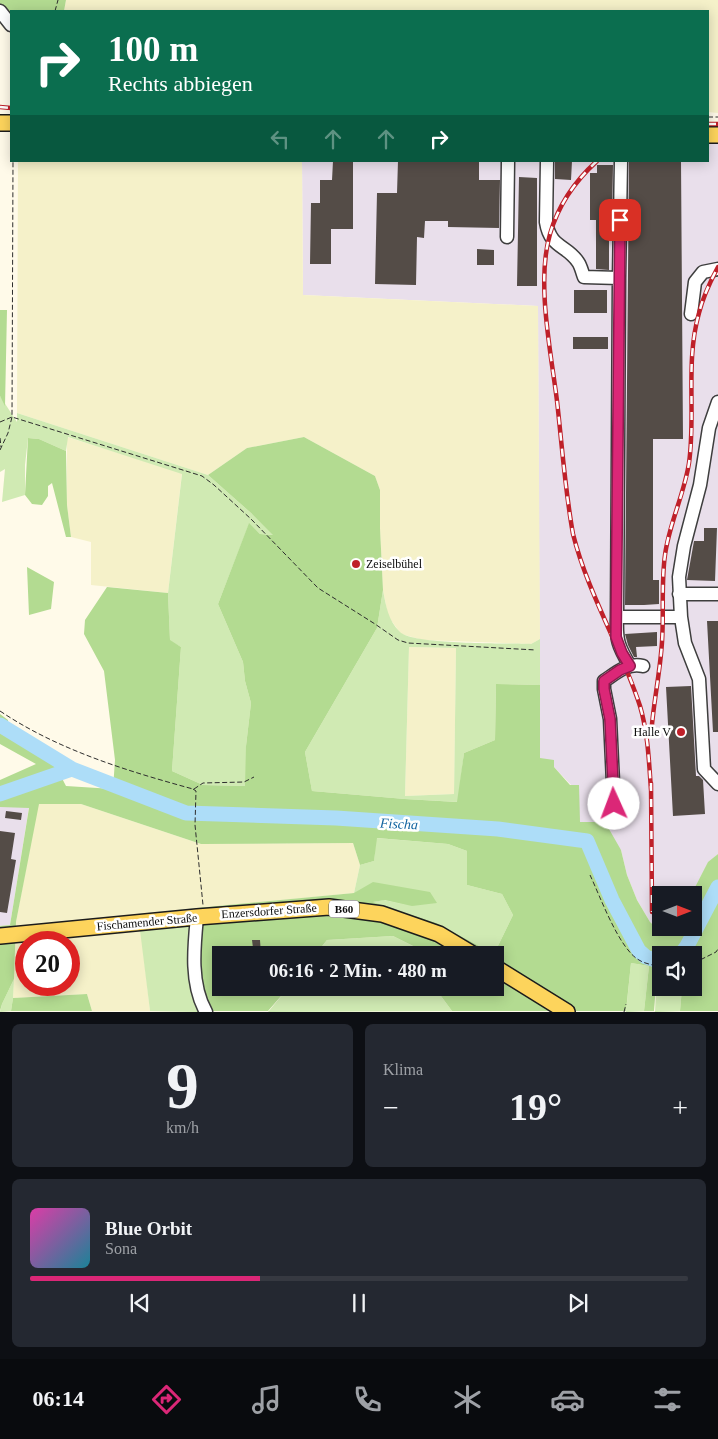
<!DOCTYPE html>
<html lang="de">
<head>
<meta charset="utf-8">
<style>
  body { margin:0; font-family:Georgia,serif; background:#242831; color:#f1f3f6; height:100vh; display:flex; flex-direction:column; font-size:19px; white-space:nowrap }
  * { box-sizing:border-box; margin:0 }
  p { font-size:16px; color:#9ea1a6 }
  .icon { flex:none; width:28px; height:28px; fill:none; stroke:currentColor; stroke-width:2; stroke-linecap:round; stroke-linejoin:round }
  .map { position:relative; height:1012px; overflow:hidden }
  .details { display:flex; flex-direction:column; gap:12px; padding:12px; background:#0d0f14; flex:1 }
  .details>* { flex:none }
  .guide { position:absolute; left:10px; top:10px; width:699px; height:152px; border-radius:0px; box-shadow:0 2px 12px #0003; background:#0b6e4f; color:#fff; overflow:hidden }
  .needle { width:32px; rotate:90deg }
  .buttons { position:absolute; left:652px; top:886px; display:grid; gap:10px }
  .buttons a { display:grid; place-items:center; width:50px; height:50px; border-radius:0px; background:#171b24; box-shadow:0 2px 12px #0003; font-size:25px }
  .speed { position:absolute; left:15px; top:931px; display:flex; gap:10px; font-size:25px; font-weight:700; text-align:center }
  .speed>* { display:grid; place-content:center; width:65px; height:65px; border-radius:50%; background:#171b24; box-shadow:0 2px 12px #0003; line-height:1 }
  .speed .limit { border:8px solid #d22; background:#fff; color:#111 }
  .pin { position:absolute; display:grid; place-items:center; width:42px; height:42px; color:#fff; margin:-21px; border-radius:10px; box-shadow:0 2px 8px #0006 }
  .me { position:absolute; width:55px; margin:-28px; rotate:358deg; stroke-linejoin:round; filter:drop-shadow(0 0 4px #0008) }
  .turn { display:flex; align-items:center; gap:18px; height:105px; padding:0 15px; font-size:22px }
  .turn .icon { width:65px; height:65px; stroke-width:2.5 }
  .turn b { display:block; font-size:35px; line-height:42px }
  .lanes { display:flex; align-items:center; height:48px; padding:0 15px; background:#0003; justify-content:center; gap:25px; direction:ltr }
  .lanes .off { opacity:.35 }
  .big { font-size:38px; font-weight:800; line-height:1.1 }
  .details .card { flex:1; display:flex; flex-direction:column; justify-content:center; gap:8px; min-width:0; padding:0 18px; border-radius:8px; background:#242831 }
  .details .dial { align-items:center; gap:0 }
  .dial b { font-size:65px; line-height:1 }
  .song { display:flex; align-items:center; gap:15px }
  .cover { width:60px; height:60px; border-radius:8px; background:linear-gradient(135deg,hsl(320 70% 55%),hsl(190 70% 35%)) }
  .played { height:5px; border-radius:2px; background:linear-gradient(90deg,#db2777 35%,#363941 35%) }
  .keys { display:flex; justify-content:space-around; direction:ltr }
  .heat { display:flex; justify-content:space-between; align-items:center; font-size:28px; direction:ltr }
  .details .tiles { flex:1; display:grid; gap:12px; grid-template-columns:1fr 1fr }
  .card:last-child { grid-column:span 2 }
  .trip { position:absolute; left:212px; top:946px; width:292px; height:50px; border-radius:0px; background:#171b24; box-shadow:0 2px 12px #0003; font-weight:800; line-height:50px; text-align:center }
  .menu { display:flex; height:80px; justify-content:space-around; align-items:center; background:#090b0e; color:#9ea1a6 }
  .menu .icon { width:35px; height:35px }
  .menu .current { color:#db2777 }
  .menu b { font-size:22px; color:#f1f3f6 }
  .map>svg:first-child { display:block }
  .industrial { fill:#e9dfeb }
  .farmland { fill:#f5f1c9; fill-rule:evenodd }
  .green { fill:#d0eab3; fill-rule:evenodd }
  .forest { fill:#b3db91 }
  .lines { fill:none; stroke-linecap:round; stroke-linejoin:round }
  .river { stroke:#adddf8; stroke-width:15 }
  .building { fill:#544c47 }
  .minor-casing { stroke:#3e3e3e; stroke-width:15 }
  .major-casing { stroke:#1c1c1c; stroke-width:18 }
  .path { stroke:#2d2d2d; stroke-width:1; stroke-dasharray:5 2.5; stroke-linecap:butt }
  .minor { stroke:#fff; stroke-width:12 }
  .major { stroke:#fdd45c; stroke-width:15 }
  .rail-casing { stroke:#bf2029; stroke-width:4.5 }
  .rail { stroke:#fff; stroke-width:2.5; stroke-dasharray:8; stroke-linecap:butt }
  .route-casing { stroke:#8e194d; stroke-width:12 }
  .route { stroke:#db2777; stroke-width:9 }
  .poi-dot { fill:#bf2029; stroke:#fff; stroke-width:2 }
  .labels { text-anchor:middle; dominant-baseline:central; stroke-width:5; stroke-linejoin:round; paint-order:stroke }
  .shield { fill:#fff; stroke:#545454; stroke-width:1 }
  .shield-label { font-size:11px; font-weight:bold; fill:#0b0b0b }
  .poi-label { font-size:12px; fill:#0b0b0b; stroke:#fff; text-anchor:start }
  .street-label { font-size:12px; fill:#0b0b0b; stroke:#fff }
  .water-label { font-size:14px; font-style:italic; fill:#1264a0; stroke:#fff }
</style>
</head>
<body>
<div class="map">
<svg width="718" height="1012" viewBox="0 0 718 1012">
  <rect width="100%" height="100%" fill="#fffae9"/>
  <!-- industrial -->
  <path class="industrial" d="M 708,140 L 718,140 L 718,854 L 708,863 L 691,895 L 661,895 L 661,928 L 674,928 L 670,934 L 663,934 L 650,922 L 637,900 L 627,875 L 621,850 L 580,823 L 571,785 L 554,767 L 540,758 L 538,306 L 303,295 L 302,161 L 708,161 Z
    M 0,807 L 29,807 L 10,925 L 0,926 Z"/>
  <!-- farmland -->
  <path class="farmland" d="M 66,0 L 718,0 L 718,113 L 708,112 L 708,11 L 64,11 Z
    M 18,161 L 302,161 L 303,295 L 538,306 L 540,639 L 531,644 L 423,640 L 401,634 L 388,616 L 383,590 L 380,528 L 380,490 L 375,476 L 304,437 L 247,448 L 208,475 L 17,413 Z
    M 67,437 L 182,473 L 168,593 L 91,585 L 91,542 L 71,537 L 67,505 Z
    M 409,647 L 456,648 L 454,794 L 405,796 Z
    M 38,804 L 81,804 L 201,844 L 353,843 L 360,865 L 354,893 L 139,914 L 150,1011 L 92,1011 L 87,994 L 13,998 L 16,922 ZM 26,942 L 69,942 L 69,985 L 26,985 Z"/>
  <!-- green -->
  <path class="green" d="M 0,396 L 17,422 L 17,413 L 208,475 L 251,513 L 274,535 L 260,534 L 249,524 L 218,604 L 243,662 L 245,681 L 251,703 L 246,746 L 246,786 L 203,785 L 172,771 L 181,647 L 170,641 L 168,593 L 182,474 L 68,437 L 66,451 L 39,439 L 28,438 L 25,465 L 25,495 L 2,502 L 5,469 L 0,472 Z
    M 383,590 C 386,606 388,620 400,632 C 413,645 508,643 531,644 L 540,639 L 540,685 L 496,684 L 495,740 L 464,753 L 458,802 L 405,799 L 312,791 L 305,752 L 377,628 ZM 409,647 L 456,648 L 454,794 L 405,796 Z
    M 376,838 L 448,844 L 467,851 L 467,885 L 502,894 L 513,915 L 494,954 L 437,923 L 372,902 L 384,900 L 412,906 L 354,893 L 360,865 L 374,861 Z
    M 197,908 L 199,979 L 207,1009 L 198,1012 L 150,1011 L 138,914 Z
    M 393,936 L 419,949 L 421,955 L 315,955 L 327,940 Z
    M 631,963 L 649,966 L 644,1011 L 626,1012 Z
    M 657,972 L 661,972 L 661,988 L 682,988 L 680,1011 L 655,1012 Z
    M 14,979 L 13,998 L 11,1011 L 0,1012 L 2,1004 Z
    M 288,988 L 435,988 L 452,1011 L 268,1012 Z"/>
  <!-- forest -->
  <path class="forest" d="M 0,0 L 66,0 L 64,11 L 11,11 L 11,20 L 0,4 Z
    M 0,310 L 7,310 L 5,406 L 0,396 Z
    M 304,437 L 375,476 L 380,490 L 380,528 L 383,590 L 377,628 L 305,752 L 312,791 L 405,799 L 457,802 L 464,753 L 495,740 L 496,684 L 540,685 L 540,758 L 554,760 L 554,767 L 570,785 L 579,785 L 580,822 L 605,822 L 621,850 L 627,875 L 637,900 L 650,922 L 663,934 L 670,934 L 674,928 L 694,928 L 694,895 L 691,895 L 708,862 L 718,854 L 718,1011 L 680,1011 L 682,988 L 694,988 L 694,955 L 661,955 L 661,972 L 657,972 L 654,1011 L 644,1011 L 649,966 L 631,963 L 626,1011 L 452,1011 L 435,988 L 496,988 L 496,955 L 421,955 L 419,949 L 393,936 L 327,940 L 315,955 L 221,955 L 221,988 L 288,988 L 268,1011 L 198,1011 L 207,1009 L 199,979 L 197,908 L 354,893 L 373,882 L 430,892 L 437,903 L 412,906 L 385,900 L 373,902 L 437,923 L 494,954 L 513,915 L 502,894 L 467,885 L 467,851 L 448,844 L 377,838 L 374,861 L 360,865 L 353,843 L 201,844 L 81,804 L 39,804 L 16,922 L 14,979 L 2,1004 L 0,1011 L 0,926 L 10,925 L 29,808 L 0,807 L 0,780 L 36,764 L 0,744 L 0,714 L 8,720 L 7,734 L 54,763 L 66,786 L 113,789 L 115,760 L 104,671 L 84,634 L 85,620 L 107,587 L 168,593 L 170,640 L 181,647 L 172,771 L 203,785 L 245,786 L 246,746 L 251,703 L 245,681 L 243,662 L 218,604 L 249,523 L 260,534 L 273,535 L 251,513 L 208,475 L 247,448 Z
    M 28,438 L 39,439 L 66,451 L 67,505 L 71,537 L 66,537 L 52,483 L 48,486 L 48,496 L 42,505 L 32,504 L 25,495 Z
    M 27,567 L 54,582 L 51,609 L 29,615 Z
    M 87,994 L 92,1011 L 11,1011 L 13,998 Z"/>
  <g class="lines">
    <!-- river -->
    <path class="river" d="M 0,725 L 72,769 L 186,813 L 336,818 L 498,829 L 587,841 L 612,900 L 639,951 L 646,957 L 661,962
      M 0,794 L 72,769
      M 680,955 L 687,946 L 718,887"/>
  </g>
  <!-- building -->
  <path class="building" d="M 333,161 L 353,161 L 353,229 L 331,229 L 331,264 L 310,264 L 311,203 L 320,203 L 320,180 L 332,180 Z
    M 398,161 L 479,161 L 479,180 L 500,180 L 499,228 L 448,227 L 448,221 L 425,221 L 424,238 L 417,237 L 416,285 L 375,284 L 377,193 L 397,193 Z
    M 555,161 L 572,161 L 571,180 L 555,179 Z
    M 629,161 L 681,161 L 683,439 L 653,439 L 653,580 L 659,580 L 659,604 L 644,605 L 625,605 Z
    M 597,165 L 613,165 L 612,220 L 609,220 L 609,270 L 596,269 L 596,220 L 590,220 L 590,173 L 597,173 Z
    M 519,177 L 537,178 L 537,286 L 517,286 Z
    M 477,249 L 494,250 L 494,265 L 477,265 Z
    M 574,290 L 607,290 L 607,313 L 574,313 Z
    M 573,337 L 608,337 L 608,349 L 573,349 Z
    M 704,528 L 717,528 L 715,581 L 687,580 L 694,541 L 704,541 Z
    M 707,621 L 718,621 L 718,732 L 713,732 Z
    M 657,632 L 657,646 L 636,647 L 637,657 L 634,657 L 628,645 L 625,634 Z
    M 691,686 L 696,776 L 699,776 L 703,780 L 705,814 L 673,816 L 666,687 Z
    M 6,811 L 22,813 L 21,820 L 5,818 Z
    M 0,831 L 15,833 L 11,859 L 16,860 L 7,913 L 0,912 Z
    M 252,940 L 260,940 L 261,955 L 216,956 L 215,947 L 228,946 L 229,949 L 253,948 Z"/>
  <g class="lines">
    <defs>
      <path id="minor" d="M 0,11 L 11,25
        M 547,161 L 546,222 C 550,248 567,245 578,262 C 581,266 582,272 584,277 L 619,278 L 621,161
        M 507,237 L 508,161
        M 619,278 L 617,617 L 681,617
        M 691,314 L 695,282 L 703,272 L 718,269
        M 718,402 L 709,428 L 700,485 L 684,546 L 679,577 L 681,617 L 685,643 L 699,679 L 704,769 L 718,784
        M 679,594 L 718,594
        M 617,617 C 616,640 618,646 630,666
        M 614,804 L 610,719 L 604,689 L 604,681 C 616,673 628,662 643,666
        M 197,917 C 194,947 190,984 206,1012"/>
      <path id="major" d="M 0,123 L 11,123
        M 708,135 L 718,135
        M 0,936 L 197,917 L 329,907 L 382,914 L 439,934 L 474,955
        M 496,968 L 567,1012"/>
    </defs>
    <!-- minor casing -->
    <use href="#minor" class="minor-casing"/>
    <!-- major casing -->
    <use href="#major" class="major-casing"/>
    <!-- path -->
    <path class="path" d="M 55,11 L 58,0
      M 708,117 L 718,117
      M 0,422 L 12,417 L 202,476 L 214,485 L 251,519 L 318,588 L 375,624 L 398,640 L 408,643 L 536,650
      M 0,438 L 1,447
      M 0,450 L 8,433 L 12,417 L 13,161
      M 0,711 C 58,750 127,771 193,789
      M 193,789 L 196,791 L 195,825 L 203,905
      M 194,789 L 203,783 L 244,782 L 254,777
      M 590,875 C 600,896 619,949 639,960 C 645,964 654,965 661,967
      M 694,963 L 716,952 L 718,949
      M 624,1012 L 626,1004"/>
    <!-- minor -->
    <use href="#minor" class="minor"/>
    <!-- major -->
    <use href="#major" class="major"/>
    <defs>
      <path id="rail" d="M 0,107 L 11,108
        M 708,124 L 718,124
        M 597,161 C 575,181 558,206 550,234 C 536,282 551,352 557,401 C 562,445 565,490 573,534 C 588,594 621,647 640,706 C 648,733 649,762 651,790
        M 651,736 C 653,704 660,674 662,642 C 664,613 661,584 665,555 C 669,524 684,495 689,463 C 696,414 685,362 699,313 C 703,297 710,282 718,267
        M 651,783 L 652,912"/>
    </defs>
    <!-- rail casing -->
    <use href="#rail" class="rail-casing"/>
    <!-- rail -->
    <use href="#rail" class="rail"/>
  </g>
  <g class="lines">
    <defs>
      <path id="route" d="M 614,804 L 610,719 L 604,689 L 604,681 L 620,670 L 630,666 L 622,653 L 616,637 L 620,220"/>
    </defs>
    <!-- route casing -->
    <use href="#route" class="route-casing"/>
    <!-- route -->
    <use href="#route" class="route"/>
  </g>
  <!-- markers -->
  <g class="poi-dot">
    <circle cx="356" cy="564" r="5"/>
    <circle cx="681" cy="732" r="5"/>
  </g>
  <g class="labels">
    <!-- shield labels -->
    <rect class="shield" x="329" y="900.5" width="30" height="17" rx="4"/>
    <g class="shield-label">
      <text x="344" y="909">B60</text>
    </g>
    <!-- poi labels -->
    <g class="poi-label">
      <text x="366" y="564">Zeiselbühel</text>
      <text x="671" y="732" text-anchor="end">Halle V</text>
    </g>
    <!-- street labels -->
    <g class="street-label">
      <text transform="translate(269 911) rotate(-4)">Enzersdorfer Straße</text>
      <text transform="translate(147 922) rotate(-5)">Fischamender Straße</text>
    </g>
    <!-- water labels -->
    <g class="water-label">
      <text transform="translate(399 824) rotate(3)">Fischa</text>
    </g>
  </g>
</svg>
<div class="buttons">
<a><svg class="needle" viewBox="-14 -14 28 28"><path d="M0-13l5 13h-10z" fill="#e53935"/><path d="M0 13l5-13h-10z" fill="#9ea1a6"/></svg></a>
<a><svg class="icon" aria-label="sound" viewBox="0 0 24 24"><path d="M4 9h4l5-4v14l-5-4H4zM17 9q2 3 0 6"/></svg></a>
</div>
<div class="speed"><div class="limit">20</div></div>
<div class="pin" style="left:620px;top:220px;background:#d93025"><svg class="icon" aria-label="arrive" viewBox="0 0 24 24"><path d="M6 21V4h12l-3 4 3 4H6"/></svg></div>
<svg class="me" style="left:614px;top:804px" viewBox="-20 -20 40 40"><circle r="19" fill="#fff"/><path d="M0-13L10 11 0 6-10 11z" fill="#db2777"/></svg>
<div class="trip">06:16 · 2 Min. · 480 m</div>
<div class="guide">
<div class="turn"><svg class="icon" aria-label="right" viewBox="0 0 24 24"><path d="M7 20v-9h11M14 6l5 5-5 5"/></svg><div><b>100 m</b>Rechts abbiegen</div></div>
<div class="lanes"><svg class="icon off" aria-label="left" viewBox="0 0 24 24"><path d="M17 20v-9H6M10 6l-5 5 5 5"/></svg><svg class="icon off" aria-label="ahead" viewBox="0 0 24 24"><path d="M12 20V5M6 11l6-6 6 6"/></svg><svg class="icon off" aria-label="ahead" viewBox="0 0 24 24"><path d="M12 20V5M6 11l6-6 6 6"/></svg><svg class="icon" aria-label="right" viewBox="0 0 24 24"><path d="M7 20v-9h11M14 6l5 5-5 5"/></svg></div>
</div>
</div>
<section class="details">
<div class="tiles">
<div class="card dial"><b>9</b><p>km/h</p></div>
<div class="card"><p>Klima</p>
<div class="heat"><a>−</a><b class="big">19°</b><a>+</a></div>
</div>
<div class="card">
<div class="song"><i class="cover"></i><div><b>Blue Orbit</b><p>Sona</p></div></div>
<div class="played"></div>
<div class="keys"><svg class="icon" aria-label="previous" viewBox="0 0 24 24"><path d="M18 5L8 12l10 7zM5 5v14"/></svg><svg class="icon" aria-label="pause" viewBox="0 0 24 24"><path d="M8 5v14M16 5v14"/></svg><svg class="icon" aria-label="next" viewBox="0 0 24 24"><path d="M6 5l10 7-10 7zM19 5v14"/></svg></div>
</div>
</div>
</section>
<nav class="menu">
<b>06:14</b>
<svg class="icon current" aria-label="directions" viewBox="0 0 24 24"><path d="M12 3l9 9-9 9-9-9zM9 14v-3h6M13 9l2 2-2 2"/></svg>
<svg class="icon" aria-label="music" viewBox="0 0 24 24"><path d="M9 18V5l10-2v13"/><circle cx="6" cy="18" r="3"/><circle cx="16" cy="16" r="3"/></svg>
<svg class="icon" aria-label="phone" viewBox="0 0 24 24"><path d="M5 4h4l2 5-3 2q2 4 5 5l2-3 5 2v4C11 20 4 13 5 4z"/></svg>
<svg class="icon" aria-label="climate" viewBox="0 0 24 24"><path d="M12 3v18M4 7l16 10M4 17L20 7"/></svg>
<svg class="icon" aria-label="car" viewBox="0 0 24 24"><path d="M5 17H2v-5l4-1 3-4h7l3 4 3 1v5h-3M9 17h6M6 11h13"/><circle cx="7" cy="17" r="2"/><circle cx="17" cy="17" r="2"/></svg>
<svg class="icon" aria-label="filters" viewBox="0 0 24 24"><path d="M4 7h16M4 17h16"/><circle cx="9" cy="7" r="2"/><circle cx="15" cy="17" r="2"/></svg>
</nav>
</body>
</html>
